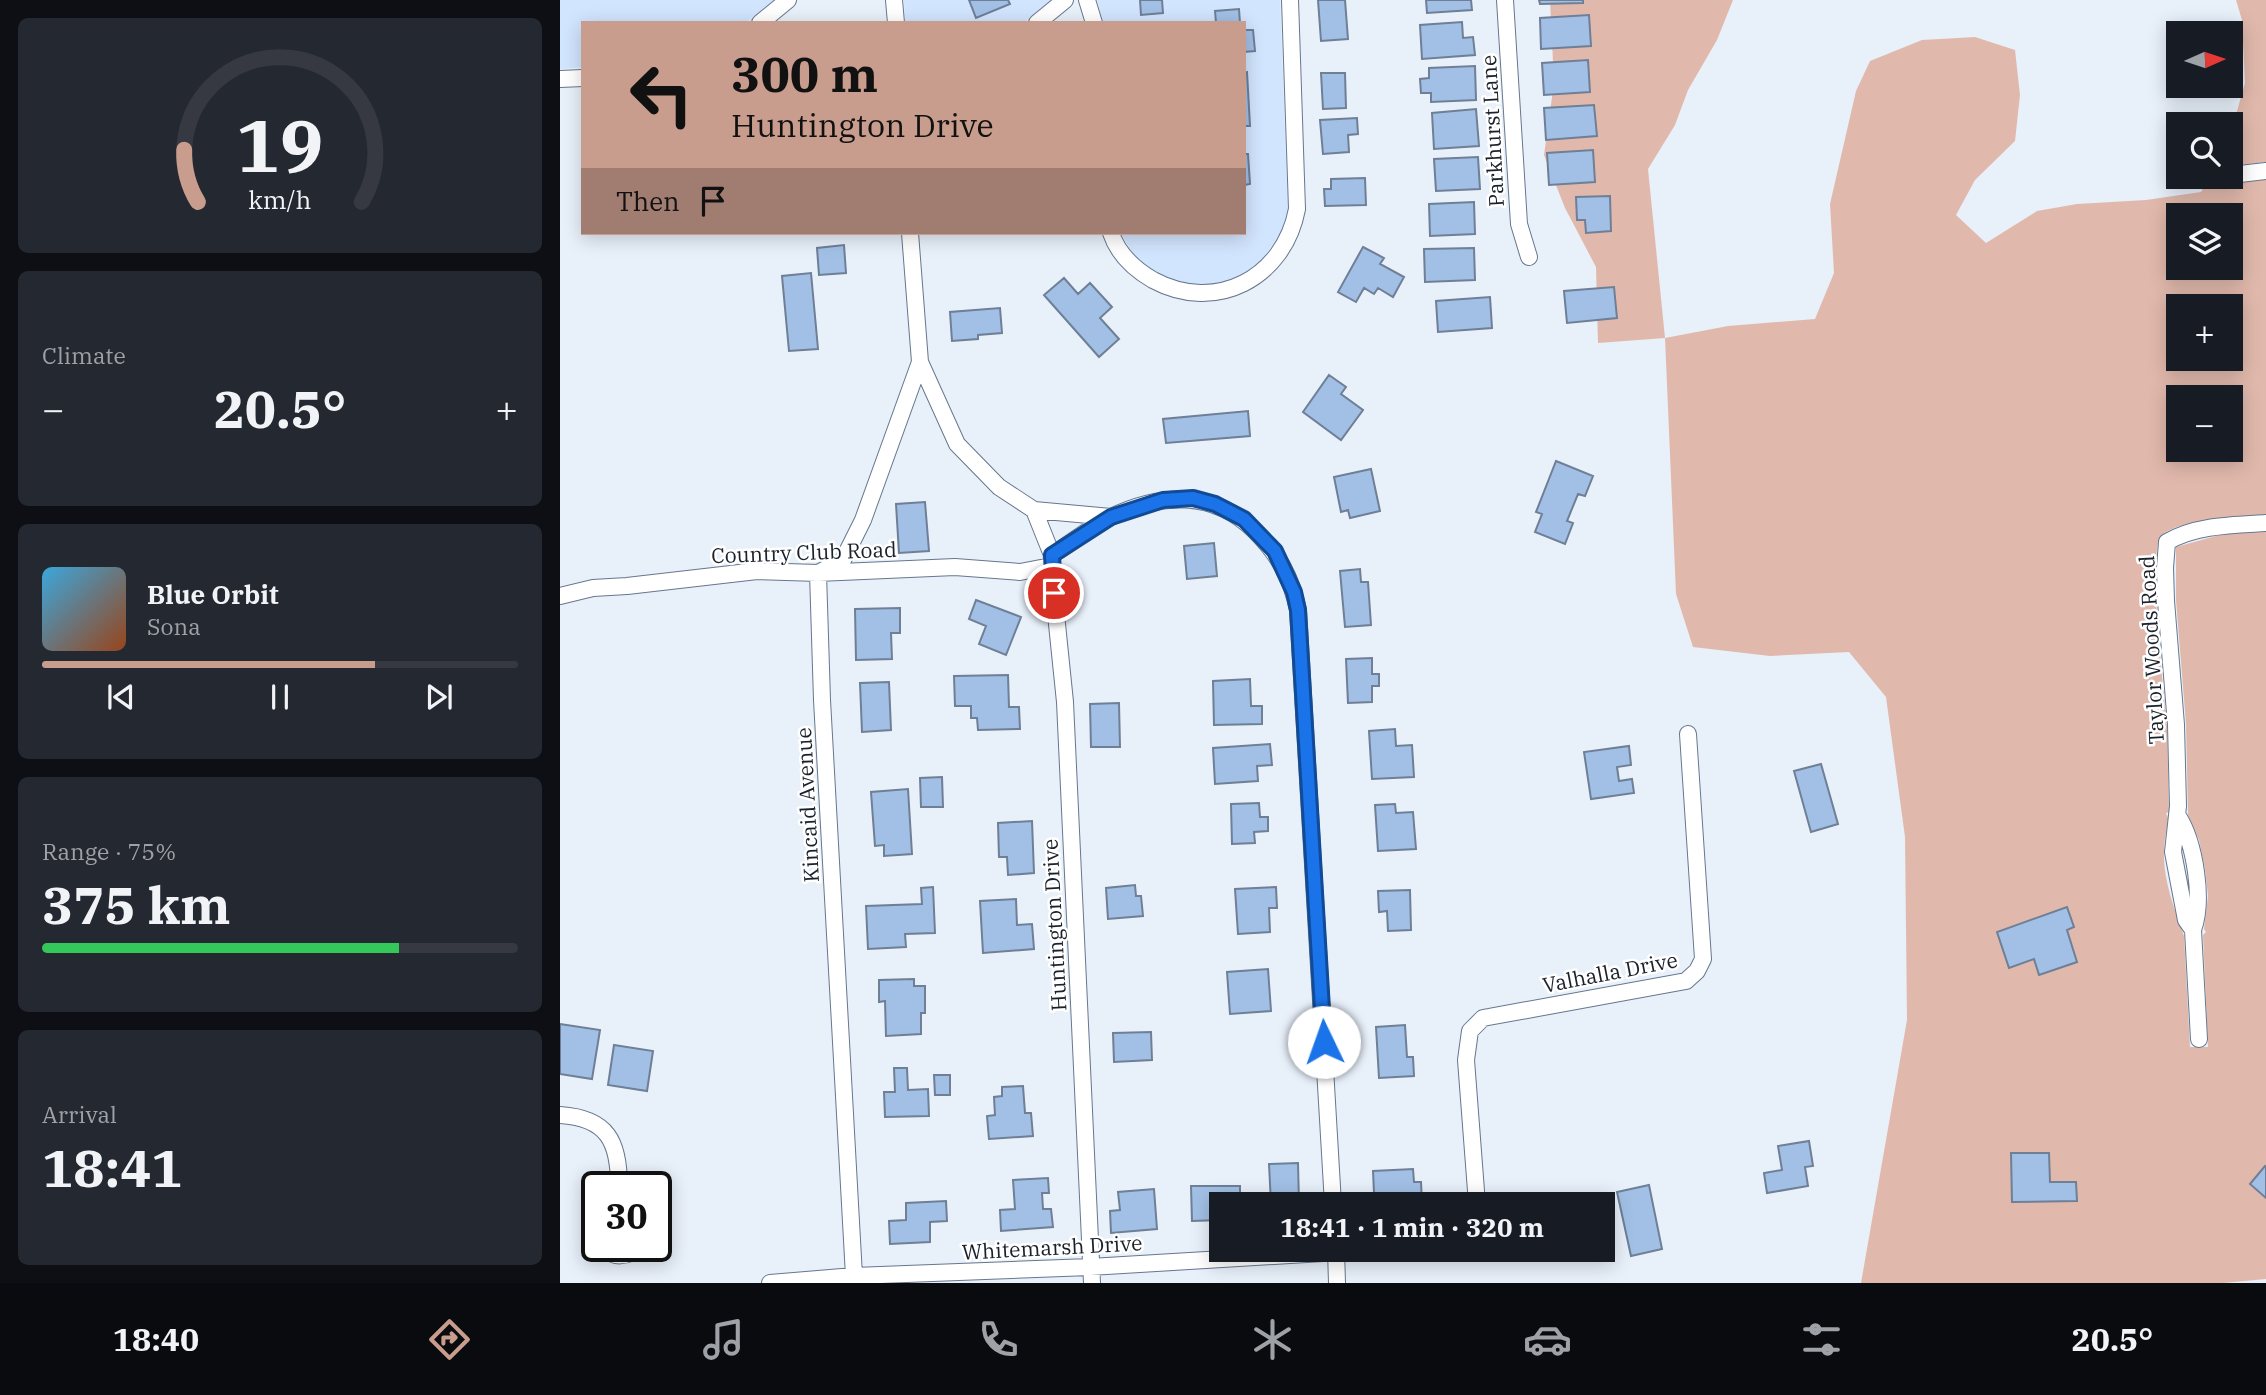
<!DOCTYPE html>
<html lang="en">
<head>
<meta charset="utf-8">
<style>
  body { margin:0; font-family:"IBM Plex Serif",serif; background:#242831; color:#f1f3f6; height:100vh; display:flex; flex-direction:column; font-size:26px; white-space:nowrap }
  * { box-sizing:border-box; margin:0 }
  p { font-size:23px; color:#9ea1a6 }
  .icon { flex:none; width:38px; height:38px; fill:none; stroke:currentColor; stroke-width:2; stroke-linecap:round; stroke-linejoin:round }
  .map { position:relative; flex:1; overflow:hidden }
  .details { display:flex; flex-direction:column; gap:18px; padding:18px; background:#0d0f14; width:560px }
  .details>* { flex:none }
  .hud { position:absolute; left:21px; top:21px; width:665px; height:214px; border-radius:0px; box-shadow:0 4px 18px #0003; background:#c99d8d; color:#111; overflow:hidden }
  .needle { width:46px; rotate:87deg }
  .controls { position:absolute; left:1606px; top:21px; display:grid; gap:14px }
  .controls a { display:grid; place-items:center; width:77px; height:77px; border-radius:0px; background:#171b24; box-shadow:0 4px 18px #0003; font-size:35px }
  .speed { position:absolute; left:21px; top:1171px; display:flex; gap:14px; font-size:35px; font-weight:700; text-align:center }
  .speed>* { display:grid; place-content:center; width:91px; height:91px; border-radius:50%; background:#171b24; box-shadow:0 4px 18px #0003; line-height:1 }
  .speed .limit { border:4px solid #111; border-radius:10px; background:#fff; color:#111 }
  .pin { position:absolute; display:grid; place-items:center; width:60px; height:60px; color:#fff; margin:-30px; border:4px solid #fff; border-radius:50%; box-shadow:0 2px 7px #0007 }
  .me { position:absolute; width:77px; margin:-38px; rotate:357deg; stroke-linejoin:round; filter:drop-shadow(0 0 5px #0008) }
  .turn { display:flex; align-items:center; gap:24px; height:147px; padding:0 35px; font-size:32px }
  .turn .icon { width:91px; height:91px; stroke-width:2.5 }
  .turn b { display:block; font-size:49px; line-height:60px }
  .then { display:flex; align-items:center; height:66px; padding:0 35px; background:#0003; gap:14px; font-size:26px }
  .big { font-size:52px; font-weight:700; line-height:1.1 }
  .details .widget { flex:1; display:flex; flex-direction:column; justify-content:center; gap:10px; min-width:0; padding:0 24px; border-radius:10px; background:#242831 }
  .details .dial { align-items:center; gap:0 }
  .dial svg { height:182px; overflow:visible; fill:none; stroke:#363941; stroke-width:7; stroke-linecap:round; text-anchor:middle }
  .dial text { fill:#f1f3f6; stroke:none }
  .song { display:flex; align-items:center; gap:21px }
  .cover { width:84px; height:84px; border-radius:10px; background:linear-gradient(135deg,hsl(200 70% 55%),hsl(20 70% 35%)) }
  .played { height:7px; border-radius:4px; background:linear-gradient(90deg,#c99d8d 70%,#363941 70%) }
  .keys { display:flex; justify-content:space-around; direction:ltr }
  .heat { display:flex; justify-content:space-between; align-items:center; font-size:38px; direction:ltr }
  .charge { height:10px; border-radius:5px; background:linear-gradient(90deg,#34c759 75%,#363941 0) }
  .trip { position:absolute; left:649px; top:1192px; width:406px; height:70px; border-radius:0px; background:#171b24; box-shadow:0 4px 18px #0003; font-weight:700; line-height:70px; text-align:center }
  .tabs { display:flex; height:112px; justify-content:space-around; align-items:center; background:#090b0e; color:#9ea1a6 }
  .tabs .icon { width:49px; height:49px }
  .tabs .current { color:#c99d8d }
  .tabs b { font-size:32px; color:#f1f3f6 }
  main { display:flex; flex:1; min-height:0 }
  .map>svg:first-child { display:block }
  .built { fill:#d2e5fe }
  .green { fill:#e1b9ac; fill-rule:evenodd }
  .building { fill:#a2c0e6; stroke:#6e7f96; stroke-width:2 }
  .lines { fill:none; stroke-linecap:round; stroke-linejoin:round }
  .street-casing { stroke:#66778d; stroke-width:18 }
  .street { stroke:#fff; stroke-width:16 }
  .route-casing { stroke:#114b97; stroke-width:18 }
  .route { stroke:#1a73e8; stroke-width:12 }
  .labels { text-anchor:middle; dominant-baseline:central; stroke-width:5; stroke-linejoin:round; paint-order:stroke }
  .street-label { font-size:21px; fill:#1a212a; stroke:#fff }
</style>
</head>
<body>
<main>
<section class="details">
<div class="widget dial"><svg viewBox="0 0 100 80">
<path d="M14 69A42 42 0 1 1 86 69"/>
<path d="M14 69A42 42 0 0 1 8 46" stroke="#c99d8d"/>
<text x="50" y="56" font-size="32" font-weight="700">19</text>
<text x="50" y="72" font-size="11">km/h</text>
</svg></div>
<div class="widget"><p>Climate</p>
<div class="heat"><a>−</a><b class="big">20.5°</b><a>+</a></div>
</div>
<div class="widget">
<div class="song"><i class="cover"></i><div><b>Blue Orbit</b><p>Sona</p></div></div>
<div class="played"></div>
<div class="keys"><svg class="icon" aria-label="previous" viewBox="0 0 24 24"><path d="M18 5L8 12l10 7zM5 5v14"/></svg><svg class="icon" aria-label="pause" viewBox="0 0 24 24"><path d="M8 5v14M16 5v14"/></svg><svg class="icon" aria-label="next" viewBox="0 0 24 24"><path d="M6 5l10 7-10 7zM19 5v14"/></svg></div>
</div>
<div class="widget"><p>Range · 75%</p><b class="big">375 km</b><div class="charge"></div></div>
<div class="widget"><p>Arrival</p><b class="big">18:41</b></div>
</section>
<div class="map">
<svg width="1706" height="1283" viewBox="0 0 1706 1283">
  <rect width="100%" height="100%" fill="#e8f0fa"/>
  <!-- built -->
  <path class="built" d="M 0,0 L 215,0 L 185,23 L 23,23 L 23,67 L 0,69 Z
    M 344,0 L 491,0 L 463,23 L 345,23 Z
    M 537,0 L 720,0 L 728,209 L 724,227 L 702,261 L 689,271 L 666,281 L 637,285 L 614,281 L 584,265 L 571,251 L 561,233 L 684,233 L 684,23 L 543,23 Z"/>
  <!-- green -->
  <path class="green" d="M 990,0 L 1173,0 L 1157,40 L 1128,90 L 1115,125 L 1088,169 L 1105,338 L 1168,326 L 1255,319 L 1274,273 L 1270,204 L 1296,91 L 1310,61 L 1362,40 L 1415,37 L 1455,50 L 1460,95 L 1455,141 L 1415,180 L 1396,215 L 1426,243 L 1477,211 L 1517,204 L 1586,200 L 1641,192 L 1649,177 L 1661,177 L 1663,184 L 1706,179 L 1706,515 C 1682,516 1620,519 1602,535 C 1586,550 1605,697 1607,726 C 1608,754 1608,783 1609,812 L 1606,813 L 1608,818 C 1607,829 1604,840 1604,852 C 1603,881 1616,913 1624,936 L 1630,1047 L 1648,1047 L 1643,935 L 1646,932 L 1644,929 L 1648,896 L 1645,869 L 1639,840 L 1628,815 L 1626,724 L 1616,600 L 1616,547 L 1667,533 L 1706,532 L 1706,1279 L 1663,1283 L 1301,1283 L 1347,1020 L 1345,837 L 1326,697 L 1289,652 L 1210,656 L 1133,647 L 1116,594 L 1105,338 L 1038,343 L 1036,267 L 1005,208 L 984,155 L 994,83 ZM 1619,215 L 1671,215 L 1671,268 L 1619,268 ZM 1619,306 L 1671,306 L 1671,359 L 1619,359 ZM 1619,397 L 1671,397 L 1671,450 L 1619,450 Z
    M 1676,0 L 1706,0 L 1706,162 L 1671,166 L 1671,132 L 1685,83 L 1682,20 Z"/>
  <!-- building -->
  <path class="building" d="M 409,0 L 448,0 L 450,4 L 416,18 Z
    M 580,0 L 602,0 L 603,13 L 581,15 Z
    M 758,0 L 785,0 L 788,39 L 761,41 Z
    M 866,0 L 911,0 L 912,10 L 867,13 Z
    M 979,0 L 1023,0 L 1023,3 L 980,4 Z
    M 679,9 L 680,23 L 656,23 L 655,11 Z
    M 1029,15 L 1031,46 L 981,49 L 980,18 Z
    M 902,22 L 903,38 L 913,37 L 915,55 L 862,59 L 860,25 Z
    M 684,30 L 693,30 L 695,51 L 684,52 Z
    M 1028,60 L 1030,92 L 984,95 L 982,63 Z
    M 915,66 L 916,100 L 871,102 L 871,93 L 861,93 L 860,79 L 869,78 L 869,68 Z
    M 687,72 L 690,126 L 684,126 L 684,73 Z
    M 761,73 L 785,73 L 786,108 L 763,109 Z
    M 1034,105 L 1037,136 L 986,140 L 984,108 Z
    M 916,109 L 919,146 L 874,149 L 872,113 Z
    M 797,118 L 798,134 L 788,135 L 789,152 L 763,154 L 760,120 Z
    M 1033,150 L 1035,182 L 989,185 L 987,153 Z
    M 684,154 L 688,154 L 690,184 L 684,185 Z
    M 918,157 L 920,189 L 876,191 L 874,159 Z
    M 805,178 L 806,205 L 765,206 L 764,189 L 771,189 L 771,179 Z
    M 1050,196 L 1051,231 L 1026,233 L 1025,220 L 1017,220 L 1016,197 Z
    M 914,202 L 915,234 L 870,236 L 869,204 Z
    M 284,245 L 286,273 L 259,275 L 257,248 Z
    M 803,247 L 824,258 L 820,264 L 844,277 L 833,297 L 818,288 L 814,294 L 804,288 L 796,302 L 778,292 Z
    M 914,248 L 915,280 L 865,282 L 864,249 Z
    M 251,273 L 258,349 L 229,351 L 222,276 Z
    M 504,278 L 518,294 L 530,283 L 552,307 L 540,318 L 559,339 L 539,357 L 484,295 Z
    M 1054,287 L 1057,318 L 1007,323 L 1004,291 Z
    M 930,297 L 932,328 L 878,332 L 876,301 Z
    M 440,308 L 442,333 L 418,335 L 418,339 L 392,341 L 390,312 Z
    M 769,375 L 786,387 L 781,394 L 803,410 L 781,440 L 743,412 Z
    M 688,411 L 690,436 L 606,443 L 603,419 Z
    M 996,461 L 1033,476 L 1025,496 L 1018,494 L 1007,521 L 1013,523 L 1005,544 L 975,532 L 982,514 L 976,512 Z
    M 811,469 L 820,511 L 790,518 L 788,510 L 781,512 L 774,477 Z
    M 365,502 L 369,551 L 339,553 L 336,504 Z
    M 654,543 L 657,576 L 627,579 L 624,546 Z
    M 800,569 L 801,582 L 808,582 L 811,625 L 785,627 L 780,571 Z
    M 416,600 L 461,617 L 446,655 L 419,644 L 426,626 L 409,619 Z
    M 340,608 L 340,633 L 331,633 L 332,659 L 296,660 L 295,609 Z
    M 812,658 L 812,674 L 819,674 L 819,686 L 812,686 L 812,702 L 788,703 L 786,659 Z
    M 448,675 L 449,707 L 459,707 L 460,729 L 418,730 L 417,718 L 411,718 L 411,706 L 395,706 L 394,676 Z
    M 690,679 L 691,706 L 702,706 L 702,724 L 654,725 L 653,681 Z
    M 329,682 L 331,730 L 302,732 L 300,683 Z
    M 559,703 L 560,747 L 531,747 L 530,704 Z
    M 835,729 L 836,746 L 852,745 L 854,777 L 812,779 L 809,731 Z
    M 710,744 L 712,765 L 697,766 L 698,781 L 655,784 L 653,748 Z
    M 1069,746 L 1071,765 L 1057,767 L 1059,781 L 1072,779 L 1074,793 L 1031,799 L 1024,752 Z
    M 1261,764 L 1278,824 L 1251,832 L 1234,771 Z
    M 382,777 L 383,807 L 361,807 L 360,778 Z
    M 348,789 L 352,854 L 324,856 L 324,845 L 315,846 L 311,792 Z
    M 699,803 L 700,817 L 708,817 L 708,831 L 694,832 L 695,843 L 672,844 L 671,804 Z
    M 835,804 L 836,813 L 853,812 L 856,849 L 818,851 L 815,805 Z
    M 472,821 L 474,873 L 448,875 L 447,857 L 439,857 L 438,823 Z
    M 575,885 L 576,896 L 581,896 L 583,916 L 548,919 L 546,888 Z
    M 373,887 L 375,933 L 345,934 L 346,947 L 308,949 L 306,906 L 362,904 L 361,888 Z
    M 716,887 L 717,908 L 709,908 L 710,932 L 678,934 L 675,889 Z
    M 850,890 L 851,930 L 828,931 L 827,911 L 819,912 L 818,891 Z
    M 456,899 L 457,925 L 472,924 L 474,949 L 423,953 L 420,901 Z
    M 1507,907 L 1514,927 L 1507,930 L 1517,962 L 1479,975 L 1474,959 L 1449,968 L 1437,932 Z
    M 708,969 L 711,1011 L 670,1014 L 667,972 Z
    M 354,979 L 354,986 L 365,986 L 365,1013 L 361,1013 L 361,1034 L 326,1036 L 325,1001 L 319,1002 L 319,980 Z
    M 0,1024 L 40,1030 L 32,1079 L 0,1074 Z
    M 845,1025 L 847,1057 L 853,1057 L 854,1076 L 819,1078 L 816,1027 Z
    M 591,1032 L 592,1060 L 554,1062 L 553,1033 Z
    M 54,1045 L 93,1051 L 87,1091 L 48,1085 Z
    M 334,1068 L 347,1068 L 348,1090 L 368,1089 L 369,1116 L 325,1117 L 324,1092 L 335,1092 Z
    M 374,1075 L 390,1075 L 390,1095 L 375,1095 Z
    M 463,1086 L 465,1113 L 471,1113 L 473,1136 L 429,1139 L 427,1116 L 435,1115 L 434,1097 L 442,1096 L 442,1087 Z
    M 1249,1141 L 1253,1166 L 1245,1167 L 1248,1186 L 1207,1193 L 1204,1173 L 1222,1170 L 1218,1146 Z
    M 1451,1153 L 1489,1153 L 1490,1182 L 1516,1182 L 1517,1201 L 1452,1202 Z
    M 738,1163 L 739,1204 L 711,1204 L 709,1164 Z
    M 1705,1166 L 1706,1167 L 1706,1198 L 1690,1184 Z
    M 853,1169 L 854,1182 L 861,1182 L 862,1204 L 830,1204 L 829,1193 L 814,1193 L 813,1171 Z
    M 488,1178 L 489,1193 L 482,1193 L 483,1209 L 491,1209 L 493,1227 L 441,1231 L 440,1210 L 455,1209 L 453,1180 Z
    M 1089,1185 L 1102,1249 L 1071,1256 L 1057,1192 Z
    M 631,1186 L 680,1186 L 680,1204 L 662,1204 L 662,1220 L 632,1221 Z
    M 594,1189 L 597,1229 L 551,1233 L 550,1211 L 560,1210 L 558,1192 Z
    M 386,1201 L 387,1221 L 370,1222 L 370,1242 L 330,1244 L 329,1221 L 346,1220 L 346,1203 Z"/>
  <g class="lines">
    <defs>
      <path id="street" d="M 334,0 L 336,23
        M 527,0 L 534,23
        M 945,0 L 959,224 L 969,257
        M 200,23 L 228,0
        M 477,23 L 505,0
        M 0,79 L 23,78
        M 1671,175 L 1706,171
        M 350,233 L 360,362 L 397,444 L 439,487 L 474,510 L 492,555 L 491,566 L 505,702 L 532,1283
        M 551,233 C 558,254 574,269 593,280 C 656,314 724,278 737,209 L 730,0
        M 474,510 L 551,517
        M 492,555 C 511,543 531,527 551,517 C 601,493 654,490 695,531 C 719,555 731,577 738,610 L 773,1204
        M 0,596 L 33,588 L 67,586 L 197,571 L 258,573 L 395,567 L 460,572 L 491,566
        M 1618,816 C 1635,843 1644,900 1633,930 L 1639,1039
        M 1633,930 L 1626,920 L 1613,852 L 1618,806 L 1616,725 L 1606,601 L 1605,568 L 1607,542 C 1635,525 1674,525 1706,523
        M 0,1115 C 48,1118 59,1142 59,1186
        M 917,1204 L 906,1060 L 910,1031 L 923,1018 L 1126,981 L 1137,971 L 1143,959 L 1128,734
        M 37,1221 L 35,1228 L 37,1240
        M 40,1246 C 53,1259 68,1258 81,1246
        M 776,1250 L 777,1283
        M 294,1276 L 262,700 L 258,573 L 283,560 L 303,520 L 360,362
        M 210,1283 L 294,1276 L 530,1267 L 796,1251 L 864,1253 L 877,1250"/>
    </defs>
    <!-- street casing -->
    <use href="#street" class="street-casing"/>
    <!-- street -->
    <use href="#street" class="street"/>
  </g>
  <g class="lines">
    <defs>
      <path id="route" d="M 494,593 L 492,555 L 551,517 L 603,500 L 633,498 L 655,504 L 684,519 L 715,551 L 734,592 L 738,610 L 764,1042"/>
    </defs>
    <!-- route casing -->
    <use href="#route" class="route-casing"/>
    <!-- route -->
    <use href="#route" class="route"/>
  </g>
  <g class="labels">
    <!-- street labels -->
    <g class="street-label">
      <text transform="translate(932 131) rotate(-93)">Parkhurst Lane</text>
      <text transform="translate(244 552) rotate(-2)">Country Club Road</text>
      <text transform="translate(1591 650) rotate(-93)">Taylor Woods Road</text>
      <text transform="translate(247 805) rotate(-93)">Kincaid Avenue</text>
      <text transform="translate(494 925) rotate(-93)">Huntington Drive</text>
      <text transform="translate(1050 972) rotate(-11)">Valhalla Drive</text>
      <text transform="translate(492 1247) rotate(-3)">Whitemarsh Drive</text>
    </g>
  </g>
</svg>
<div class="controls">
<a><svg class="needle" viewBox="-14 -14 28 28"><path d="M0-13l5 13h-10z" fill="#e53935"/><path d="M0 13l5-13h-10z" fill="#9ea1a6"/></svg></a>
<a><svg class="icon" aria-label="search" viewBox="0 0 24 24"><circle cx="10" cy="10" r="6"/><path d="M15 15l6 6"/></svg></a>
<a><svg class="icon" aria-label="layers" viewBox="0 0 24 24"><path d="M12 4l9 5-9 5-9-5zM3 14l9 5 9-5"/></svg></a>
<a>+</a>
<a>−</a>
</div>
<div class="speed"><div class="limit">30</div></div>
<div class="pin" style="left:494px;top:593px;background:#d93025"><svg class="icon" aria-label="arrive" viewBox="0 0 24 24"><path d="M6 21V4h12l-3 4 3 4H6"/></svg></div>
<svg class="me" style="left:764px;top:1042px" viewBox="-20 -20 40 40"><circle r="19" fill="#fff"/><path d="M0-13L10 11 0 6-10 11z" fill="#1a73e8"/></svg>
<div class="trip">18:41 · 1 min · 320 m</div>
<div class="hud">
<div class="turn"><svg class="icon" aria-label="left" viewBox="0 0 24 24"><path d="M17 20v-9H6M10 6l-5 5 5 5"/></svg><div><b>300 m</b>Huntington Drive</div></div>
<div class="then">Then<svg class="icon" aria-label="arrive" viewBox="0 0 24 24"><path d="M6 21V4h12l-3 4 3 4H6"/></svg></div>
</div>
</div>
</main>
<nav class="tabs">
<b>18:40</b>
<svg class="icon current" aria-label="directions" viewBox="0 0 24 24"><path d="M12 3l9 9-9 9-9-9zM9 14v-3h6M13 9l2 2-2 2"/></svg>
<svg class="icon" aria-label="music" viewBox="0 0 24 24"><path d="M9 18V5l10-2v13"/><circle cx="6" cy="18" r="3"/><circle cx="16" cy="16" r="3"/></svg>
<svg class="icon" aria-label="phone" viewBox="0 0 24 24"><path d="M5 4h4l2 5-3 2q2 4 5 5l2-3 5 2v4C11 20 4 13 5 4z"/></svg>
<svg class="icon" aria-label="climate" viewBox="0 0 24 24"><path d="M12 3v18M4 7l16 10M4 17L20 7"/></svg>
<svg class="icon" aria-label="car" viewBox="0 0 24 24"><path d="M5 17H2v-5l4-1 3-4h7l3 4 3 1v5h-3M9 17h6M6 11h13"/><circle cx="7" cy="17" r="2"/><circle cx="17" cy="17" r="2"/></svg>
<svg class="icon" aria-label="filters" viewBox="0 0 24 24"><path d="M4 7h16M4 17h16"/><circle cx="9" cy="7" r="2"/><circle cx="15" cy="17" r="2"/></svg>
<b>20.5°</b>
</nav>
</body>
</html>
